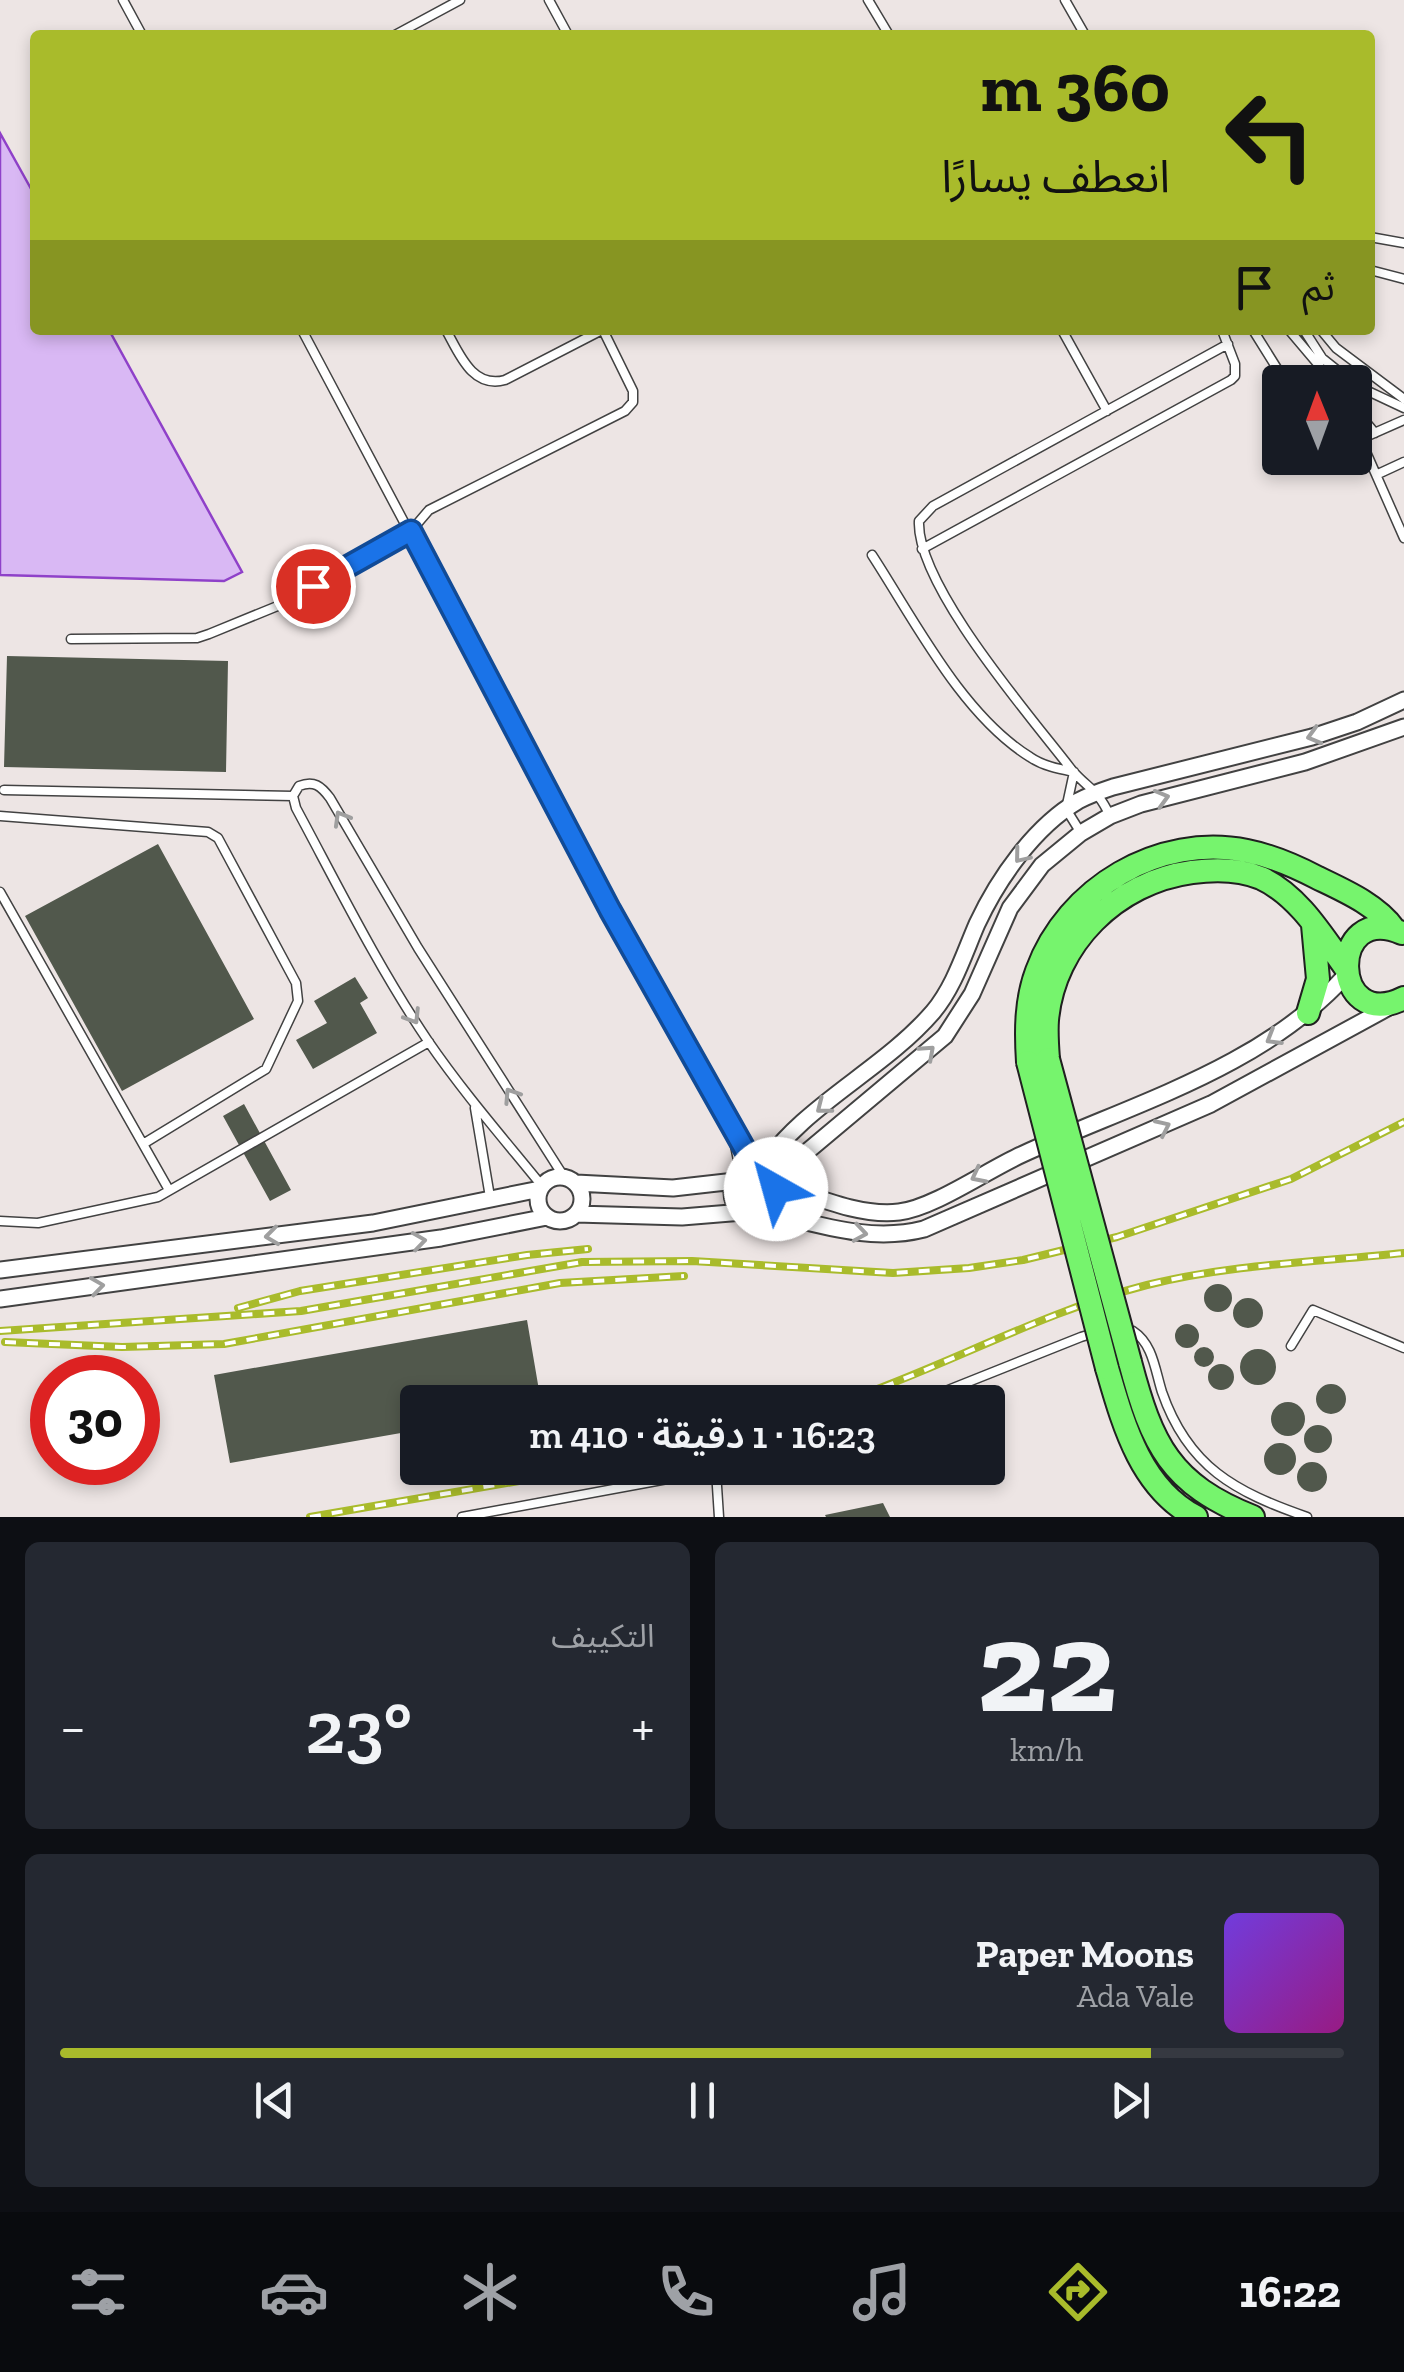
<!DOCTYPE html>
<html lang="ar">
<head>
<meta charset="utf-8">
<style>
  body { margin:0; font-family:"Zilla Slab","Noto Sans Arabic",serif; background:#242831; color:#f1f3f6; direction:rtl; height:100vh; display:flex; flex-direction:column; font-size:38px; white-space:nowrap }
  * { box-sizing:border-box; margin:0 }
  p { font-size:32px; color:#9ea1a6 }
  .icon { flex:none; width:55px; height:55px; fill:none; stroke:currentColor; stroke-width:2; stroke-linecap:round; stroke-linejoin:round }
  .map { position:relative; height:1517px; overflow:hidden; direction:ltr }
  .panel { display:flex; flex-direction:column; gap:25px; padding:25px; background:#0d0f14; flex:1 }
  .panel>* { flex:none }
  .banner { position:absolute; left:30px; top:30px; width:1345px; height:305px; border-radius:10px; box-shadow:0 5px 15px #0003; direction:rtl; background:#a9bb2b; color:#111; overflow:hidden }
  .needle { width:65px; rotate:359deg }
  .tools { position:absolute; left:1262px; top:365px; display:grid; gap:20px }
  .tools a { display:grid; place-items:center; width:110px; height:110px; border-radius:10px; background:#171b24; box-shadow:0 5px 15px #0003; font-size:50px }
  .speed { position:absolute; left:30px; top:1355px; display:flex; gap:20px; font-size:50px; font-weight:700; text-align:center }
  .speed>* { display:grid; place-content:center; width:130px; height:130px; border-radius:50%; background:#171b24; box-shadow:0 5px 15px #0003; line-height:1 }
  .speed .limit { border:15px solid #d22; background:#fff; color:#111 }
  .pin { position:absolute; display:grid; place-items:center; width:85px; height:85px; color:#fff; margin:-42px; border:5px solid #fff; border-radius:50%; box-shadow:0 2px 10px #0007 }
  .me { position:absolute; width:110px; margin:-55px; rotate:322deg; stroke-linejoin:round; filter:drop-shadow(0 0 8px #0008) }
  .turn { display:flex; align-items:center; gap:35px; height:210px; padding:0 40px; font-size:45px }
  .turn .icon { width:130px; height:130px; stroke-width:2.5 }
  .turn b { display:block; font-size:70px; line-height:85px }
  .then { display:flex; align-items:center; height:95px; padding:0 40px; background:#0003; gap:20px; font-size:38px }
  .big { font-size:75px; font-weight:600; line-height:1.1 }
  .panel .card { flex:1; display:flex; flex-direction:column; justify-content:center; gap:15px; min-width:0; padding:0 35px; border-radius:15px; background:#242831 }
  .panel .dial { align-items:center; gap:0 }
  .dial b { font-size:130px; line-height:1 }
  .song { display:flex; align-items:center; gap:30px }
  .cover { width:120px; height:120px; border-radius:15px; background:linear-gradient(135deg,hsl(260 70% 55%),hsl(310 70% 35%)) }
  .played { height:10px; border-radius:5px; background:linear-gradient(90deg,#a9bb2b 85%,#363941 85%) }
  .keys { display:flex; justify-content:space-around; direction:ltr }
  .heat { display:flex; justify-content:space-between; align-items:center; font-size:55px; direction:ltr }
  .panel .tiles { flex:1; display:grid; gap:25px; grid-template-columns:1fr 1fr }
  .card:last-child { grid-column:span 2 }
  .trip { position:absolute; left:400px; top:1385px; width:605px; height:100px; border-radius:10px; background:#171b24; box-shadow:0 5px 15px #0003; font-weight:600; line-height:100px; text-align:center; direction:rtl }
  .dock { display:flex; height:160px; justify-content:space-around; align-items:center; background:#090b0e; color:#9ea1a6 }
  .dock .icon { width:70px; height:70px }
  .dock .current { color:#a9bb2b }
  .dock b { font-size:45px; color:#f1f3f6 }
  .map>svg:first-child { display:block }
  .industrial { fill:#ede5e4; fill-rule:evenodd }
  .water { fill:#d9b8f4; stroke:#8f41c9; stroke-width:2.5 }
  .building { fill:#51584c }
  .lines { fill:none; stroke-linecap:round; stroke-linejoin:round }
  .lane-casing { stroke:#424242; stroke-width:11 }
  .street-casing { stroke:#424242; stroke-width:19 }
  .primary-casing { stroke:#202020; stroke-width:26 }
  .lane { stroke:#fff; stroke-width:8 }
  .street { stroke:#fff; stroke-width:15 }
  .primary { stroke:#76f46d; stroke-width:22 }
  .rail-casing { stroke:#a9bb2b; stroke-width:8 }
  .rail { stroke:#fff; stroke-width:4; stroke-dasharray:11; stroke-linecap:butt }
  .primary-bridge-casing { stroke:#202020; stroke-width:26; stroke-linecap:butt }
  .primary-bridge { stroke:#76f46d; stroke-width:22 }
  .oneway { stroke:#9f9f9f }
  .route-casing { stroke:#114b97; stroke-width:25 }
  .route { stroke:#1a73e8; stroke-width:18 }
</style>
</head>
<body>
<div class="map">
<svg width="1404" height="1517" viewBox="0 0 1404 1517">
  <rect width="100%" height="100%" fill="#f2fef2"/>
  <!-- industrial -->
  <path class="industrial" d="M 0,0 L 1404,0 L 1404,1517 L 0,1517 L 0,575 L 224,581 L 241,572 L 109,330 L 1370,330 L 1370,35 L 35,35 L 35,196 L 0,133 ZM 1280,382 L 1355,382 L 1355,458 L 1280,458 ZM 52,1378 L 138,1378 L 138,1462 L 52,1462 ZM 418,1402 L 988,1402 L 988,1468 L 418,1468 Z"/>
  <!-- water -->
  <path class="water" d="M 0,133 L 35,196 L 35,330 L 109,330 L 242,572 L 224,581 L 0,575 Z"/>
  <!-- building -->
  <path class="building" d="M 7,656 L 228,661 L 226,772 L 4,767 Z
    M 158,844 L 254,1019 L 122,1091 L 25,916 Z
    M 355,977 L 368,998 L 360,1003 L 377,1033 L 313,1069 L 296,1040 L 327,1023 L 314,1001 Z
    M 244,1104 L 291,1190 L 270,1201 L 223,1116 Z
    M1204 1298a14 14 0 1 1 28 0a14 14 0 1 1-28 0Z
    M1233 1313a15 15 0 1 1 30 0a15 15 0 1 1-30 0Z
    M 527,1320 L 541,1402 L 418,1402 L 418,1430 L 230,1463 L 214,1375 Z
    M1175 1336a12 12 0 1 1 24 0a12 12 0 1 1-24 0Z
    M1194 1357a10 10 0 1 1 20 0a10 10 0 1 1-20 0Z
    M1240 1367a18 18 0 1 1 36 0a18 18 0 1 1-36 0Z
    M1208 1377a13 13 0 1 1 26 0a13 13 0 1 1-26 0Z
    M1316 1399a15 15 0 1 1 30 0a15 15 0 1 1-30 0Z
    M1271 1419a17 17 0 1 1 34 0a17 17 0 1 1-34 0Z
    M1304 1439a14 14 0 1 1 28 0a14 14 0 1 1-28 0Z
    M1264 1459a16 16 0 1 1 32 0a16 16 0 1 1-32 0Z
    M1297 1477a15 15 0 1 1 30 0a15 15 0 1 1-30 0Z
    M 883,1503 L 890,1517 L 826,1517 L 825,1515 Z"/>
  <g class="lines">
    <defs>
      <path id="lane" d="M 123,0 L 142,35
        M 549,0 L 568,35
        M 868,0 L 889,35
        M 1065,0 L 1085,35
        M 395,35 L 460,0
        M 1370,237 L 1404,243
        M 1370,270 L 1404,279
        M 302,330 L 610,910 L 757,1171
        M 446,330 C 459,353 472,389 505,380 L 602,330
        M 1062,330 L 1107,411
        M 1253,330 L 1278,370 L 1293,382
        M 1289,330 L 1333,382
        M 1304,330 L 1322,358 L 1352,382
        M 1321,330 L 1336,348 L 1404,399
        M 1355,385 L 1404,408
        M 1355,409 L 1375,433
        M 1355,427 L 1404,538
        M 1363,438 L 1404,420
        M 1378,474 L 1404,462
        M 922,549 L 1231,380 L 1235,376 L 1235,364 L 1222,330
        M 872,555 C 915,621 962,715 1030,757 C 1043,766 1059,769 1074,772
        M 71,639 L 197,638 L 209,634 L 280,605 L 411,531 L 429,510 L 625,411 L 633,402 L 633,391 L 603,330
        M 1074,772 L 1066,809 L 1081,833
        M 4,790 L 293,796
        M 0,816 L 208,832 L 218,838 L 296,983 L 298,1001 L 266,1069 L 143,1144
        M 1110,816 C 1097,788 1088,789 1071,769 C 1031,717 916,585 919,521 L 933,506 L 1228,344
        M 0,892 L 169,1190
        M 475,1108 L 490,1197
        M 732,1131 L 741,1175
        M 542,1186 C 503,1138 463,1092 428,1041 C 378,967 338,886 296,808 L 293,796 L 299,786 C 314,780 321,786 330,798 L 418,948 L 564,1177
        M 0,1221 L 38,1223 L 158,1197 L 429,1042
        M 1291,1346 L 1313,1310 L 1404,1348
        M 918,1402 L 1081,1337 L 1107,1329 L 1133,1331 C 1153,1344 1155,1370 1162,1392 C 1188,1467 1235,1492 1307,1517
        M 716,1471 L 719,1517
        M 462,1517 L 727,1468"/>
      <path id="street" d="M732 1193a22 22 0 1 1 44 0a22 22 0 1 1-44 0Z
        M 759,1172 C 802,1105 881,1072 933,1012 C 954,987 964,954 977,924 C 998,879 1034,827 1078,801 C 1089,795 1101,791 1113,787 L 1312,737 L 1357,722 L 1404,700
        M538 1199a22 22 0 1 1 44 0a22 22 0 1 1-44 0Z
        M 772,1181 L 945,1036 L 972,994 L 1010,908 L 1042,865 L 1081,833 L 1110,816 L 1141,804 L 1305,762 L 1404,727
        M 576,1183 L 673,1188 L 735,1181
        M 774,1183 C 812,1195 859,1217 899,1212 C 934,1208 989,1169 1023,1154 C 1134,1103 1262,1068 1346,975
        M 765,1212 C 818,1224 870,1243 924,1229 L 1211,1104 L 1391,1006
        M 576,1214 L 682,1217 L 743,1212
        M 0,1270 L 373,1223 L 540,1189
        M 0,1299 L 441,1238 L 547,1217"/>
      <path id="primary" d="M 1402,933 C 1327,900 1330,1035 1404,998
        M 1308,1013 L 1318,979 L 1313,925
        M 1048,1059 C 1047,1046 1046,1033 1047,1020 C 1054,943 1117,882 1192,872 C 1214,869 1240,869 1261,878 C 1298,895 1322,935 1345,967
        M 1028,1062 C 1026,1031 1026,1000 1037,971 C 1067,888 1159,833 1247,851 C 1272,856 1295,866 1318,878 C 1345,891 1377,905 1394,929
        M 1130,1362 C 1152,1445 1170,1484 1253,1517
        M 1107,1368 C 1123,1423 1140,1488 1196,1517"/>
    </defs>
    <!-- lane casing -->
    <use href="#lane" class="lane-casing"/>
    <!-- street casing -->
    <use href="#street" class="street-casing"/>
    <!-- primary casing -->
    <use href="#primary" class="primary-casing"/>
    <!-- lane -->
    <use href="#lane" class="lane"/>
    <!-- street -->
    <use href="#street" class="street"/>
    <!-- primary -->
    <use href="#primary" class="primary"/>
    <defs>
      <path id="rail" d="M 238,1308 L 300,1291 L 527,1255 L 588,1249
        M 0,1331 L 301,1311 L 582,1262 L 692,1261 L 893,1273 L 969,1268 L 1023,1260 L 1117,1237 L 1291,1179 L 1404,1122
        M 5,1342 L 122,1347 L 224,1344 L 560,1283 L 684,1276
        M 842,1402 C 945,1367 1041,1312 1147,1285 C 1232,1264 1318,1262 1404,1253
        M 582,1477 L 631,1468
        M 310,1517 L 594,1468"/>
    </defs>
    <!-- rail casing -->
    <use href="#rail" class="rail-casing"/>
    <!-- rail -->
    <use href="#rail" class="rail"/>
    <defs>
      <path id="primary-bridge" d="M 1048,1059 L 1130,1362
        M 1028,1062 L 1107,1368"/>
    </defs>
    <!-- primary-bridge casing -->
    <use href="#primary-bridge" class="primary-bridge-casing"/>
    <!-- primary-bridge -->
    <use href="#primary-bridge" class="primary-bridge"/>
  </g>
  <!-- one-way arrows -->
  <defs><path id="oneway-chevron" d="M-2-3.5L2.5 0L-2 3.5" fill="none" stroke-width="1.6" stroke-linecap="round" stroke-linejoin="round" transform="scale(2.5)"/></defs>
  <g class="oneway">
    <use href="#oneway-chevron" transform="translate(1314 736) rotate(164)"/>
    <use href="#oneway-chevron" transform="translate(1162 798) rotate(-16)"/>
    <use href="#oneway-chevron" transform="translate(341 818) rotate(-120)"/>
    <use href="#oneway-chevron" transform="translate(1021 856) rotate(129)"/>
    <use href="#oneway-chevron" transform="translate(413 1017) rotate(58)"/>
    <use href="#oneway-chevron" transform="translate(1273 1038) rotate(149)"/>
    <use href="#oneway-chevron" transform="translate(928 1052) rotate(-42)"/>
    <use href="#oneway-chevron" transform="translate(511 1095) rotate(-123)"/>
    <use href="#oneway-chevron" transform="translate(823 1107) rotate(142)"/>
    <use href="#oneway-chevron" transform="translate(1163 1127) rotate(-25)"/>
    <use href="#oneway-chevron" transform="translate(978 1176) rotate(153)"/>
    <use href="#oneway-chevron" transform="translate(860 1233) rotate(9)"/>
    <use href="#oneway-chevron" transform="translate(272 1236) rotate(173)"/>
    <use href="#oneway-chevron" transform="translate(419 1241) rotate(-8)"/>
    <use href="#oneway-chevron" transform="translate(97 1286) rotate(-8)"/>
  </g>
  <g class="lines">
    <defs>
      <path id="route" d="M 313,586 L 411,531 L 610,910 L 757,1171 L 771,1179 L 776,1189"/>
    </defs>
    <!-- route casing -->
    <use href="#route" class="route-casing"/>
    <!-- route -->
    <use href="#route" class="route"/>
  </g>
</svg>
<div class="tools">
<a><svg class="needle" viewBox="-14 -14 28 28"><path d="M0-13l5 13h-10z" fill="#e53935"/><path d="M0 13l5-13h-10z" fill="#9ea1a6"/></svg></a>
</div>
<div class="speed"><div class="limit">30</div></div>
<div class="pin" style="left:313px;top:586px;background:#d93025"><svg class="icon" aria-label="arrive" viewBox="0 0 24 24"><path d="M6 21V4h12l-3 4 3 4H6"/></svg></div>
<svg class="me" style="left:776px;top:1189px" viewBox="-20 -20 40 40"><circle r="19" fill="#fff"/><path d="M0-13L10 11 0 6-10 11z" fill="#1a73e8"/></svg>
<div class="trip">16:23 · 1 دقيقة · 410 m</div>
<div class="banner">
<div class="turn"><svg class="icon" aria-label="left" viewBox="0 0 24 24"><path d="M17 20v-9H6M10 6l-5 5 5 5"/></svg><div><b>360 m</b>انعطف يسارًا</div></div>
<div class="then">ثم<svg class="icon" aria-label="arrive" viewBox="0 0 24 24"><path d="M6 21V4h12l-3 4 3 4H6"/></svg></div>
</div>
</div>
<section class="panel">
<div class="tiles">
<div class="card dial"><b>22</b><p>km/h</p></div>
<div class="card"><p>التكييف</p>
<div class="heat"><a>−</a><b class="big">23°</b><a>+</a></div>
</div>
<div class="card">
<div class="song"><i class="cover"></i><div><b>Paper Moons</b><p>Ada Vale</p></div></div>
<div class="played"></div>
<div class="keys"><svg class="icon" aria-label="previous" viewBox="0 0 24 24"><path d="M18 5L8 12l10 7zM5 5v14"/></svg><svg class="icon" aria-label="pause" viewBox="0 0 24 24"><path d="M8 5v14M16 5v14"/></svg><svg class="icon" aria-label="next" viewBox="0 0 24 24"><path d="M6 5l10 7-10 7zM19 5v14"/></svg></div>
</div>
</div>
</section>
<nav class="dock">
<b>16:22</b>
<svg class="icon current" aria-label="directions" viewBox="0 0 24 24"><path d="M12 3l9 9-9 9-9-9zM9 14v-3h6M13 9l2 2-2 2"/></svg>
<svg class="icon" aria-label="music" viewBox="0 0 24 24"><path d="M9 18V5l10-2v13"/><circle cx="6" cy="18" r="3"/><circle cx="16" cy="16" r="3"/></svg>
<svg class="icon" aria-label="phone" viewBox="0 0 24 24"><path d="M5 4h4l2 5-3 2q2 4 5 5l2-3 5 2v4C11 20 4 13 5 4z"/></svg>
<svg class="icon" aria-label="climate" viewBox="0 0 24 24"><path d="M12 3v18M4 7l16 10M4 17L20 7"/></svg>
<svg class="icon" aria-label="car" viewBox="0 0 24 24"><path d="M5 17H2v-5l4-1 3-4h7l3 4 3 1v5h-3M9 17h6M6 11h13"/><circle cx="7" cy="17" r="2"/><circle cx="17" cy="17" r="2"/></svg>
<svg class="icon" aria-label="filters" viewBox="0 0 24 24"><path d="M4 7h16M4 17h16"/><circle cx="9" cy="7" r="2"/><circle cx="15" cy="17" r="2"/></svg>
</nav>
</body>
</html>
